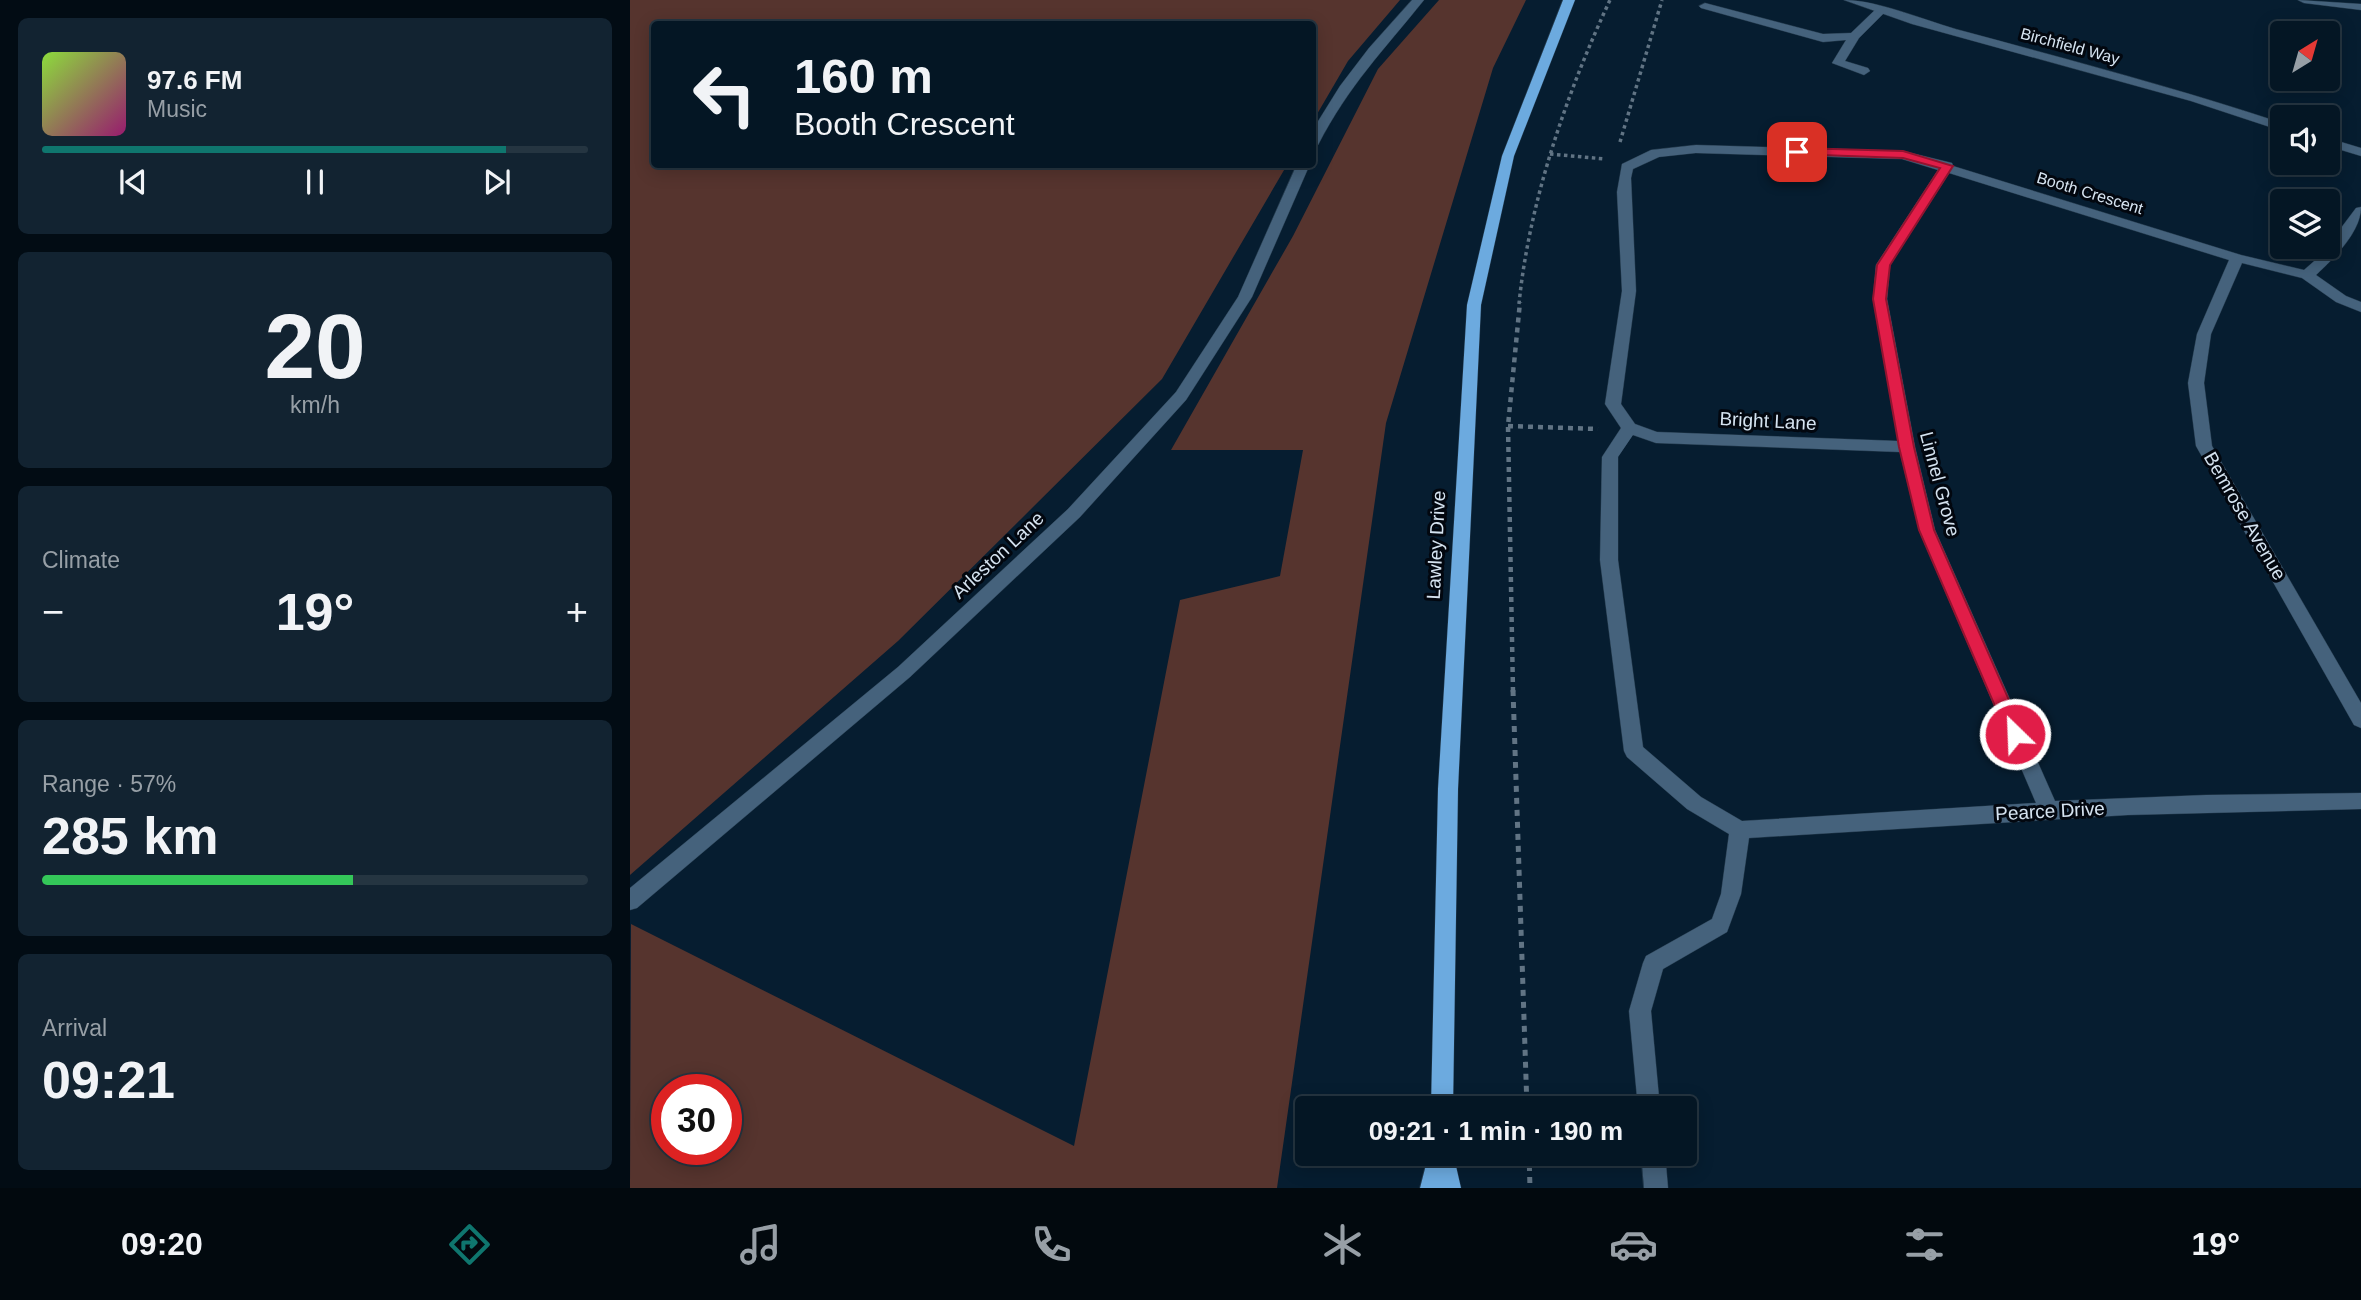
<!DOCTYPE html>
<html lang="en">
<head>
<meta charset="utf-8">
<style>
  body { margin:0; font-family:Arial,sans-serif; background:#122331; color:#f1f3f6; height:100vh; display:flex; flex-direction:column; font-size:26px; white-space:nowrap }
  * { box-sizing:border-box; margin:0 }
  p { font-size:23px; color:#979fa6 }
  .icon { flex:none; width:38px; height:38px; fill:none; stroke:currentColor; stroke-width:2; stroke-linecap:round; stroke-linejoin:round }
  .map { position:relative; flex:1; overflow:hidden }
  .drawer { display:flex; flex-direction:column; gap:18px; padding:18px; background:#020c14; width:630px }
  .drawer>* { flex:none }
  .hud { position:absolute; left:21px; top:21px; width:665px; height:147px; border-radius:7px; box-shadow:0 4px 18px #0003,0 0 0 2px #253541; background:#041624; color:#f1f3f6; overflow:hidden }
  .needle { width:46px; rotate:37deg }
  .tools { position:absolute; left:1640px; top:21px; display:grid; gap:14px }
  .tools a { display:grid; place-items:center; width:70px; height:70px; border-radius:7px; background:#041624; box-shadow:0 4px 18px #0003,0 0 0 2px #253541; font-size:35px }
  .speed { position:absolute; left:21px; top:1074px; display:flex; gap:14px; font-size:35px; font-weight:700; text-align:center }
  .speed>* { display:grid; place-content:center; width:91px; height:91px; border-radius:50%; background:#041624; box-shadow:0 4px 18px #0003,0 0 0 2px #253541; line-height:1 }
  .speed .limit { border:10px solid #d22; background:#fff; color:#111 }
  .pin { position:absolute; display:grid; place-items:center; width:60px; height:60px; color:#fff; margin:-30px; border-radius:14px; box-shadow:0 4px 10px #0006 }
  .me { position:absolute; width:77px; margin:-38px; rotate:336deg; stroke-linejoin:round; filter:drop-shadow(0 0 5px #0008) }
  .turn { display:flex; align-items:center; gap:24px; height:147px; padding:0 28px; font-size:32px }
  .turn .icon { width:91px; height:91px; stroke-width:2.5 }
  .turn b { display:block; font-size:49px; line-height:60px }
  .big { font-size:52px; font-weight:700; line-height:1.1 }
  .drawer .card { flex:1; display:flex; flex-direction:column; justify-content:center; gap:10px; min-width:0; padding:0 24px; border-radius:10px; background:#122331 }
  .drawer .dial { align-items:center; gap:0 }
  .dial b { font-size:91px; line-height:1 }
  .song { display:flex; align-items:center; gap:21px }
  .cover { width:84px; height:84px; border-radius:10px; background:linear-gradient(135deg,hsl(90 70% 55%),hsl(320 70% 35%)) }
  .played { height:7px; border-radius:4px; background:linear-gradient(90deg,#0f766e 85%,#253541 85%) }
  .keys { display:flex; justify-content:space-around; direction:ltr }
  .heat { display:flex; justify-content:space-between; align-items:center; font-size:38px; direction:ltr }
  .charge { height:10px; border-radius:5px; background:linear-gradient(90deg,#34c759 57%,#253541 0) }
  .trip { position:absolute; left:665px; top:1096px; width:402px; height:70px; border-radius:7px; background:#041624; box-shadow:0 4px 18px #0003,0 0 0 2px #253541; font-weight:700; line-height:70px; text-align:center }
  .dock { display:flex; height:112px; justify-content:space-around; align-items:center; background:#02090e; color:#979fa6 }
  .dock .icon { width:49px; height:49px }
  .dock .current { color:#0f766e }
  .dock b { font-size:32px; color:#f1f3f6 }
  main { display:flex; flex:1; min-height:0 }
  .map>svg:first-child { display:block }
  .green { fill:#56342e; fill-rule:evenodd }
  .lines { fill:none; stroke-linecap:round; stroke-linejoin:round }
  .lane-casing { stroke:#23394b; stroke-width:1 }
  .street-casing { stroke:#23394b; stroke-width:1 }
  .primary-casing { stroke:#23394b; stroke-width:1 }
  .path-far2 { stroke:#617484; stroke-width:3.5; stroke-dasharray:3.5 3.5; stroke-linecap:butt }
  .path-far1 { stroke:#617484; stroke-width:4.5; stroke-dasharray:5 5; stroke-linecap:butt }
  .path { stroke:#617484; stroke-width:5; stroke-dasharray:6 6; stroke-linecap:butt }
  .lane { fill:#45627c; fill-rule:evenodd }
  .street { fill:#45627c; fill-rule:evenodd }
  .primary { fill:#6caadf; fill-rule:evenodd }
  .route { fill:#e11d48; stroke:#92132f; stroke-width:2 }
  .labels { text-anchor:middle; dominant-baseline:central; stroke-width:6; stroke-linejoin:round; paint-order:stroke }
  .far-street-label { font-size:16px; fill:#d5e3f0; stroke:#02070f }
  .street-label { font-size:19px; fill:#d5e3f0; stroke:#02070f }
</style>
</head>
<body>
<main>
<section class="drawer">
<div class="card">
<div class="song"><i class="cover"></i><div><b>97.6 FM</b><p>Music</p></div></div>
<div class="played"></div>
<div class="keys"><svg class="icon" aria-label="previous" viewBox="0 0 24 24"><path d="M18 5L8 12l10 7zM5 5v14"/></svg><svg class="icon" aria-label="pause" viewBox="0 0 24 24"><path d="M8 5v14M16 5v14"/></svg><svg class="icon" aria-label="next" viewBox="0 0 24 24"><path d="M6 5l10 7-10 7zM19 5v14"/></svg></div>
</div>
<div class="card dial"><b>20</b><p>km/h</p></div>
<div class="card"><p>Climate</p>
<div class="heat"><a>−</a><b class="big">19°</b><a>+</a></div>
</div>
<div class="card"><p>Range · 57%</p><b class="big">285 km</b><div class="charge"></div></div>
<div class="card"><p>Arrival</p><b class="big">09:21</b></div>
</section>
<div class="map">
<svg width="1731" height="1188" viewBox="0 0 1731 1188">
  <rect width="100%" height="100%" fill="#061d30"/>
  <!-- green -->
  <path class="green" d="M 0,0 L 770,0 L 718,61 L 683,121 L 682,24 L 24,24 L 24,164 L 657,165 L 532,379 L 268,641 L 0,875 Z
    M 809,0 L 896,0 L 863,68 L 756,423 L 647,1188 L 0,1188 L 1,924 L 444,1146 L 550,600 L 650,576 L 673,450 L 541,450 L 663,236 L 748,69 ZM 96,1090 L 96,1150 L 37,1150 L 37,1090 Z"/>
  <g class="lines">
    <defs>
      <path id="lane" d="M 1075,3 L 1193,34 L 1221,33 L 1247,8 L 1257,10 L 1229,38 L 1215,61 L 1238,68 L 1240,71 L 1234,75 L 1202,63 L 1216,40 L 1193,42 L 1071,8 L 1069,6 Z"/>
      <path id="street" d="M 782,0 L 794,0 C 753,51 719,85 688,145 L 682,149 L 682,131 L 710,86 L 739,48 Z
        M 1214,0 C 1249,0 1298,22 1333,31 C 1440,60 1547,88 1652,123 L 1652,131 L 1561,101 L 1282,24 Z
        M 1668,0 L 1731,4 L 1731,10 L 1674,3 Z
        M 1698,138 L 1731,148 L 1731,156 L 1698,146 Z
        M 1066,145 L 1273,151 L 1322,163 L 1323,166 L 1611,255 L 1674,270 L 1690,256 L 1726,208 L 1731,207 C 1731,232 1704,258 1686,275 L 1716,296 L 1731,302 L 1731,312 L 1706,302 L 1672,278 L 1612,263 L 1581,334 L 1574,383 L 1582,446 L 1731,703 L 1731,728 L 1724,725 L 1566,446 L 1558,383 L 1567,334 L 1599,260 L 1319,173 L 1260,265 L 1257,299 L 1285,447 L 1305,530 L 1425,801 L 1576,795 L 1731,793 L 1731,809 L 1498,815 L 1119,838 L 1111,894 L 1097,932 L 1033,969 L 1021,1011 L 1030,1108 L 1008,1108 L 999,1011 L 1013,963 L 1016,956 L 1082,919 L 1091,894 L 1099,834 L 1057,809 L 997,757 L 994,751 L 970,560 L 972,457 L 991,428 L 975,404 L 992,291 L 987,192 L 992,164 L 1021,150 ZM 1066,153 L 1272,159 L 1308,170 L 1246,265 L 1243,299 L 1268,441 L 1027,432 L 1005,424 L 991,404 L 1006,291 L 1001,178 L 1003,169 L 1029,157 ZM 1003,435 L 1026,443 L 1270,452 L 1289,530 L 1406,803 L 1112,821 L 1071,797 L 1013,747 L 988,560 L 988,457 Z
        M 667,164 L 680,164 L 622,297 L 556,400 L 450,517 L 280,677 L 7,908 L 0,910 L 0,888 L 268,667 L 438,509 L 546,392 L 608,297 Z
        M 1011,1153 L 1035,1153 L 1038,1188 L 1014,1188 Z"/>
      <path id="primary" d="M 933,0 L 945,0 L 884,156 L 851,305 L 828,789 L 823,1108 L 801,1108 L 808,789 L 837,305 L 872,156 Z
        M 799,1153 L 823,1153 L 831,1188 L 790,1188 Z"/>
    </defs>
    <!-- lane casing -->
    <use href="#lane" class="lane-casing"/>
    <!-- street casing -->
    <use href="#street" class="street-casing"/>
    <!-- primary casing -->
    <use href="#primary" class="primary-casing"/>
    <!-- path-far2 -->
    <path class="path-far2" d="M 990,142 L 1032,0
      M 920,154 L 975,159
      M 889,304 C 899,202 937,92 980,0"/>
    <!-- path-far1 -->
    <path class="path-far1" d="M 878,426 L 968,429
      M 883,692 L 878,426 L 890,302"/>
    <!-- path -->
    <path class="path" d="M 883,690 L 897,1108
      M 899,1153 L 900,1188"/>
    <!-- lane -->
    <use href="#lane" class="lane"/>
    <!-- street -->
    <use href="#street" class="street"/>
    <!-- primary -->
    <use href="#primary" class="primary"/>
  </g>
  <!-- route -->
  <path class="route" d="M 1167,148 L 1273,151 L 1323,166 L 1260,265 L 1256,299 L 1284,447 L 1304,530 L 1394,734 L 1392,739 L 1379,739 L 1377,734 L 1289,530 L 1269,447 L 1243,299 L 1247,265 L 1310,168 L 1273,158 L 1163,154 L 1163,149 Z"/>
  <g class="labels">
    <!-- far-street labels -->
    <g class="far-street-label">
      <text transform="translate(1440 46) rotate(15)">Birchfield Way</text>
      <text transform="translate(1460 193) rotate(17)">Booth Crescent</text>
    </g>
    <!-- street labels -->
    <g class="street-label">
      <text transform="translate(1138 421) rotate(3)">Bright Lane</text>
      <text transform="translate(1310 484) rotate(75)">Linnel Grove</text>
      <text transform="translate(1615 516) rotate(60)">Bemrose Avenue</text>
      <text transform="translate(806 545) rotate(-87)">Lawley Drive</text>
      <text transform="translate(368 555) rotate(-43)">Arleston Lane</text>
      <text transform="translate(1420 811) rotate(-3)">Pearce Drive</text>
    </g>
  </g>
</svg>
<div class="tools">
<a><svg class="needle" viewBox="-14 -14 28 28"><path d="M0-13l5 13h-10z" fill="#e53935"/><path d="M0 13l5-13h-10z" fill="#979fa6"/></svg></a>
<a><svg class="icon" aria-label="sound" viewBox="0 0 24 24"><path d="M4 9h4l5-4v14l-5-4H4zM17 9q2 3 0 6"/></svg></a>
<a><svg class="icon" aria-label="layers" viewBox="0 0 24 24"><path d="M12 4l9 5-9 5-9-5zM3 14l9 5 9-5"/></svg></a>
</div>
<div class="speed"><div class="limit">30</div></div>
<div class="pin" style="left:1167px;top:152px;background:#d93025"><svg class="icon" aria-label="arrive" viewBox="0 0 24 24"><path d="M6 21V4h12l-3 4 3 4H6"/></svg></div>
<svg class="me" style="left:1385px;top:734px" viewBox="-20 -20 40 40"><circle r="17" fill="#e11d48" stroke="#fff" stroke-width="3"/><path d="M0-11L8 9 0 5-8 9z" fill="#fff"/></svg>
<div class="trip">09:21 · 1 min · 190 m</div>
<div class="hud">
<div class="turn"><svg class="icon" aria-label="left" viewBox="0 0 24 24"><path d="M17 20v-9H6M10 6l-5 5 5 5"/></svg><div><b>160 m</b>Booth Crescent</div></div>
</div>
</div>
</main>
<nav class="dock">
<b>09:20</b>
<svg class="icon current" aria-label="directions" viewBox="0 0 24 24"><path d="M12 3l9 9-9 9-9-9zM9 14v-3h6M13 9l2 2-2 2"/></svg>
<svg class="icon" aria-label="music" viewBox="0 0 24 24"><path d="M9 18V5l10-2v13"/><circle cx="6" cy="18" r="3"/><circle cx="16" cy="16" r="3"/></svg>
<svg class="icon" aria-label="phone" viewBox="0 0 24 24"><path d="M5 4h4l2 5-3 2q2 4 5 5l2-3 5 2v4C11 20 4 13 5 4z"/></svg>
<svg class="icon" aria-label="climate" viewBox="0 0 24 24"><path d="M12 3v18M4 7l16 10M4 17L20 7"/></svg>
<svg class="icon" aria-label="car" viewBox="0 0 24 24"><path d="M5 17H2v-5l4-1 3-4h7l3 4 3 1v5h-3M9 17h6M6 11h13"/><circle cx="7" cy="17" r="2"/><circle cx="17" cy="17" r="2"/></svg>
<svg class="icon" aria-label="filters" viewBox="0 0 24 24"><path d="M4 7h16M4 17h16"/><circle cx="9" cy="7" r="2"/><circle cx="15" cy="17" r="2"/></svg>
<b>19°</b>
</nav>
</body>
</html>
